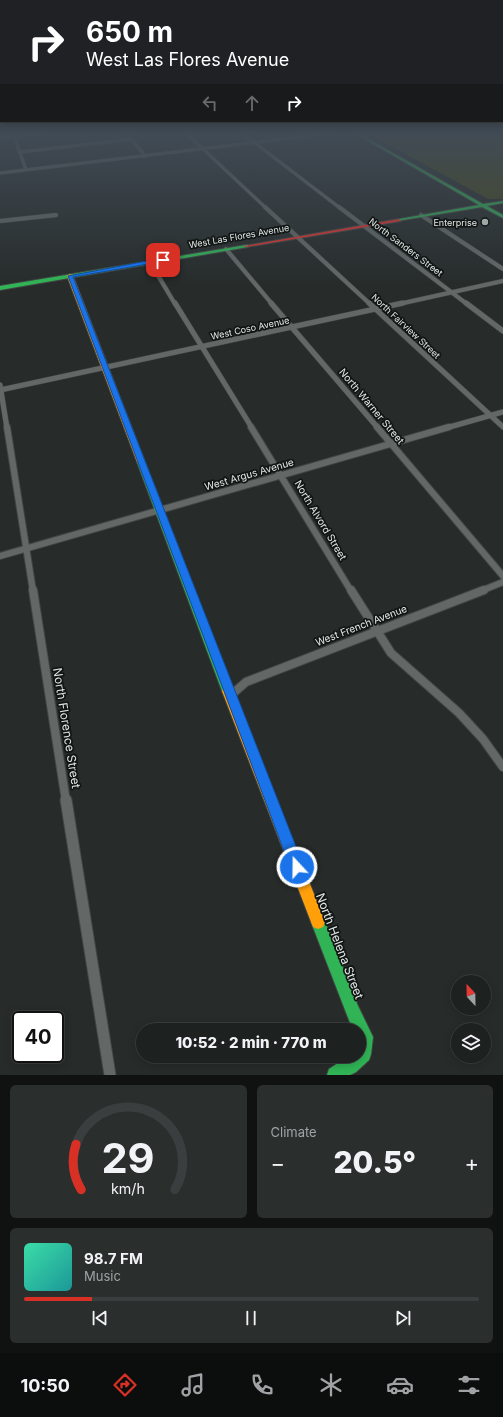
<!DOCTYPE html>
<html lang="en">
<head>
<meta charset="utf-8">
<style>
  body { margin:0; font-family:Inter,sans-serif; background:#2a2e2d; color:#f1f3f6; height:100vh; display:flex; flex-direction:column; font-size:15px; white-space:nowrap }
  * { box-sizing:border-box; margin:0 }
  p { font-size:13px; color:#a0a3a5 }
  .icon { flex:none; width:22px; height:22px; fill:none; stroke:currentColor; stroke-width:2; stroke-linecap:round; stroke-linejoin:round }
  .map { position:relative; height:1075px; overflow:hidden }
  .details { display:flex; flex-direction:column; gap:10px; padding:10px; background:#101212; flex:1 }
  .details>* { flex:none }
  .top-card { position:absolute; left:0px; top:0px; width:503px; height:122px; box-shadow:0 2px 10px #0003,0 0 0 1px #3b3e3e; background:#202124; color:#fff; overflow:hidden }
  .needle { width:26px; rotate:338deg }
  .fabs { position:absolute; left:451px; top:975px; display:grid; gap:8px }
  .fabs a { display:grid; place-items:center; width:40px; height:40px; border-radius:50%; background:#1d2120; box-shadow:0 2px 10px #0003,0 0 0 1px #3b3e3e; font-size:20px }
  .speed { position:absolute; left:12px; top:1011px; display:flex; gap:8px; font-size:20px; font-weight:700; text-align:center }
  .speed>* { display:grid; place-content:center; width:52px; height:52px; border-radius:50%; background:#1d2120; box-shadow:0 2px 10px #0003,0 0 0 1px #3b3e3e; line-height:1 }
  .speed .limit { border:2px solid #111; border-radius:6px; background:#fff; color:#111 }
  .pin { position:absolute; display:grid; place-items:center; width:34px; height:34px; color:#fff; margin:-17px; border-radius:8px; box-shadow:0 2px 6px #0006 }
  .me { position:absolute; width:44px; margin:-22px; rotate:339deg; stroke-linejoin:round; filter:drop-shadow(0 0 3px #0008) }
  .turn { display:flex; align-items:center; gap:14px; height:84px; padding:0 20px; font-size:18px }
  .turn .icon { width:52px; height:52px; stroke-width:2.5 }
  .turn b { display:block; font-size:28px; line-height:34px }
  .lanes { display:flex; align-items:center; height:38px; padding:0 20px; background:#0003; justify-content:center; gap:20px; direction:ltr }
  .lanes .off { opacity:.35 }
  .big { font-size:30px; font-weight:800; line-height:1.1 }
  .details .tile { flex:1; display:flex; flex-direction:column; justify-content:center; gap:6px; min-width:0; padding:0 14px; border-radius:6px; background:#2a2e2d }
  .details .dial { align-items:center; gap:0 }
  .dial svg { height:104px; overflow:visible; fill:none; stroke:#3b3e3e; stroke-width:7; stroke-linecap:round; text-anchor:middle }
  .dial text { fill:#f1f3f6; stroke:none }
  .song { display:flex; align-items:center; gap:12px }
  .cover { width:48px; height:48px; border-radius:6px; background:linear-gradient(135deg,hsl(160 70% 55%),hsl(180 70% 35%)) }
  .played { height:4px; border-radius:2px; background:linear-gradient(90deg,#d93025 15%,#3b3e3e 15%) }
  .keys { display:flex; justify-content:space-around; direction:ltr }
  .heat { display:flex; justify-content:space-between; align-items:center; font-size:22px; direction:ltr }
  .details .tiles { flex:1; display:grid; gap:10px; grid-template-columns:1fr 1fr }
  .tile:last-child { grid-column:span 2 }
  .trip { position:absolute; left:136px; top:1023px; width:230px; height:40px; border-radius:20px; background:#1d2120; box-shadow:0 2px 10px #0003,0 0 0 1px #3b3e3e; font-weight:800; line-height:40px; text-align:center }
  .tabs { display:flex; height:64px; justify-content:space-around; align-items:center; background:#0c0d0d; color:#a0a3a5 }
  .tabs .icon { width:28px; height:28px }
  .tabs .selected { color:#d93025 }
  .tabs b { font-size:18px; color:#f1f3f6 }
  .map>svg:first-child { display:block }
  .green { fill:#44471b }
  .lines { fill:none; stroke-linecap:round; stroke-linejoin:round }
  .street-far5-casing { stroke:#424746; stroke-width:4 }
  .street-far4-casing { stroke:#424746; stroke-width:5 }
  .street-far3-casing { stroke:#424746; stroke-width:6 }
  .street-far2-casing { stroke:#424746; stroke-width:8 }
  .street-far1-casing { stroke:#424746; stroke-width:10 }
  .street-casing { stroke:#424746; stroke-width:13 }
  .fast-casing { stroke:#424746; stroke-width:2 }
  .slow-casing { stroke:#424746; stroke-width:2 }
  .jam-casing { stroke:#424746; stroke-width:2 }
  .street-far5 { stroke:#636866; stroke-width:3 }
  .street-far4 { stroke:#636866; stroke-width:4 }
  .street-far3 { stroke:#636866; stroke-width:5 }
  .street-far2 { stroke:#636866; stroke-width:6 }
  .street-far1 { stroke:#636866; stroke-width:8 }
  .street { stroke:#636866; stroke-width:11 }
  .fast { fill:#30b455; fill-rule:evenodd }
  .slow { fill:#ff9f0a; fill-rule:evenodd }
  .jam { fill:#e5322d; fill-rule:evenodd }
  .route { fill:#1a73e8; stroke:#114b97 }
  .poi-dot { fill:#a1a7a5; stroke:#111615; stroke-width:1.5 }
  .labels { text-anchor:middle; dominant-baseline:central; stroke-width:3.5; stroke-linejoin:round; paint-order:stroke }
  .far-poi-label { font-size:9px; fill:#e2e9e7; stroke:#111615; text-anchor:end }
  .far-street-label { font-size:9px; fill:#e2e9e7; stroke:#111615 }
  .street-label { font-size:10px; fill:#e2e9e7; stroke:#111615 }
  .near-street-label { font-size:12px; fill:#e2e9e7; stroke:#111615 }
</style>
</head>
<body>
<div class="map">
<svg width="503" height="1075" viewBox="0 0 503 1075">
  <rect width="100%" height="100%" fill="#272c2b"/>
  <!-- green -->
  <path class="green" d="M 367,133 L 503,133 L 503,199 L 488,199 Z"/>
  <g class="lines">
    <defs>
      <path id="street-far5" d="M 13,133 L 26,170
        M 127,133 L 145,156
        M 186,133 L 266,208
        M 242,133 L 340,208
        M 0,138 L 45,133
        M 20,152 L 132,139
        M 0,173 L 334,133"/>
      <path id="street-far4" d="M 265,207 L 370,304
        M 339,207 L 467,304
        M 421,215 L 503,269
        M 0,221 L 56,215
        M 226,249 L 272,304
        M 150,262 L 175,304
        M 399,304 L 503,281"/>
      <path id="street-far3" d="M 175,303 L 252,428
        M 271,303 L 378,428
        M 369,303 L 503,427
        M 466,303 L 503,331
        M 0,385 L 7,428
        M 0,390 L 403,303
        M 446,428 L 503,412"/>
      <path id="street-far2" d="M 7,427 L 33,591
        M 251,427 L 351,591
        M 377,427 L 503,576
        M 0,556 L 449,427
        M 481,591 L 503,582"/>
      <path id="street-far1" d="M 33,590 L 66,801
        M 351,590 L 391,653 L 459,713 L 483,739 L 503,767
        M 230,696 L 246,682 L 484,590"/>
      <path id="street" d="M 66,800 L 110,1075"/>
      <path id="fast" d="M 358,133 L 483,204 L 503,201 L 503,203 L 487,206 L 503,215 L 503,218 L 482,207 L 397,221 L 399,219 L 479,205 L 354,133 Z
        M 246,245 L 248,245 L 248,247 L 0,290 L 0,286 Z
        M 141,459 L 145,462 L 234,691 L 232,695 L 228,696 L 224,695 L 222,691 L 137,462 Z
        M 318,915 L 323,917 L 358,1006 L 373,1037 L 371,1054 L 369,1060 L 356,1072 L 350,1075 L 327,1075 L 329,1069 L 349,1056 L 359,1056 L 359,1030 L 353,1030 L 347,1015 L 311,922 L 313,917 Z"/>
      <path id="slow" d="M 70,274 L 73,276 L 145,462 L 144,464 L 141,465 L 137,462 L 67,276 Z
        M 228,686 L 232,687 L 234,691 L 325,922 L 323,927 L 318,929 L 313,927 L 311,922 L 222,691 L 224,687 Z"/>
      <path id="jam" d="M 399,219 L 401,221 L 246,247 L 244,246 Z"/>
    </defs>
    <!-- street-far5 casing -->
    <use href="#street-far5" class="street-far5-casing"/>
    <!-- street-far4 casing -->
    <use href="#street-far4" class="street-far4-casing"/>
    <!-- street-far3 casing -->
    <use href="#street-far3" class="street-far3-casing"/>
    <!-- street-far2 casing -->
    <use href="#street-far2" class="street-far2-casing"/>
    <!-- street-far1 casing -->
    <use href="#street-far1" class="street-far1-casing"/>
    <!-- street casing -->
    <use href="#street" class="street-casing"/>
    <!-- fast casing -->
    <use href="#fast" class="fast-casing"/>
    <!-- slow casing -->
    <use href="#slow" class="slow-casing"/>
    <!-- jam casing -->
    <use href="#jam" class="jam-casing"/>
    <!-- street-far5 -->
    <use href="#street-far5" class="street-far5"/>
    <!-- street-far4 -->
    <use href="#street-far4" class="street-far4"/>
    <!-- street-far3 -->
    <use href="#street-far3" class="street-far3"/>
    <!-- street-far2 -->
    <use href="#street-far2" class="street-far2"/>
    <!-- street-far1 -->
    <use href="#street-far1" class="street-far1"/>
    <!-- street -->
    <use href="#street" class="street"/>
    <!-- fast -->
    <use href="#fast" class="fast"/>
    <!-- slow -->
    <use href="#slow" class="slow"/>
    <!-- jam -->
    <use href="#jam" class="jam"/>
  </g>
  <!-- sky -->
  <linearGradient id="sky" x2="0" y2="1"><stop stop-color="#151818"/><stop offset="0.47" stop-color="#414b55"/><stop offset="1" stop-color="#414b55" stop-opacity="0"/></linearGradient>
  <rect width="503" height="284" fill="url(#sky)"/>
  <!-- route -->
  <path class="route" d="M 163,258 L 166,260 L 165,261 L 73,277 L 304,867 L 302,872 L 297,874 L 292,872 L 290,867 L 68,276 Z"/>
  <!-- markers -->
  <circle class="poi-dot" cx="485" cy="222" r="4"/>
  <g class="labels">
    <!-- far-poi labels -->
    <g class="far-poi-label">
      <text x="477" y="222">Enterprise</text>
    </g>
    <!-- far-street labels -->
    <g class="far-street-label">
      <text transform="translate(239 236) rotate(-10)">West Las Flores Avenue</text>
      <text transform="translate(406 247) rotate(37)">North Sanders Street</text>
      <text transform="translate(406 326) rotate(43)">North Fairview Street</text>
      <text transform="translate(250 328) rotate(-12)">West Coso Avenue</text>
    </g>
    <!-- street labels -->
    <g class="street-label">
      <text transform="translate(372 406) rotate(50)">North Warner Street</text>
      <text transform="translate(249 474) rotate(-16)">West Argus Avenue</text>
      <text transform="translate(321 520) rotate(59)">North Alvord Street</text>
      <text transform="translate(361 625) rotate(-21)">West French Avenue</text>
    </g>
    <!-- near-street labels -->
    <g class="near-street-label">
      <text transform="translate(67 728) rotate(81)">North Florence Street</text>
      <text transform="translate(340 946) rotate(69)">North Helena Street</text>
    </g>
  </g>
</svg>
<div class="fabs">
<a><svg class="needle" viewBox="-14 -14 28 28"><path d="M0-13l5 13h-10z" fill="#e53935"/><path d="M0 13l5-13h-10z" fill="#a0a3a5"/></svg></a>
<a><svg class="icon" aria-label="layers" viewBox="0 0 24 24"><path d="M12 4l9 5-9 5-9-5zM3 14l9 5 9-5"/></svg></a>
</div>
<div class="speed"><div class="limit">40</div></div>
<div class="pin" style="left:163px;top:260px;background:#d93025"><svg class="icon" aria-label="arrive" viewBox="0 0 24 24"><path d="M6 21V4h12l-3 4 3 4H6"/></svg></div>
<svg class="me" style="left:297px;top:867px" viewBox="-20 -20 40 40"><circle r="17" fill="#1a73e8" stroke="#fff" stroke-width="3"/><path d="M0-11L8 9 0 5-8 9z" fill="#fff"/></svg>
<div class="trip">10:52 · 2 min · 770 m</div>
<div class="top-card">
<div class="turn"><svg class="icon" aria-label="right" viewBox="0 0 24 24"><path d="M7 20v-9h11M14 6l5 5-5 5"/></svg><div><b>650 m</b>West Las Flores Avenue</div></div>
<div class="lanes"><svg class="icon off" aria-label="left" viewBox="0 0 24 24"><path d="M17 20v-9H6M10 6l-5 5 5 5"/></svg><svg class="icon off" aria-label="ahead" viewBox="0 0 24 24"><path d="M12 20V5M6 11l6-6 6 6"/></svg><svg class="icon" aria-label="right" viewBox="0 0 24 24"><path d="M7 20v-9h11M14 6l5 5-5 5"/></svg></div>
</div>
</div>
<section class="details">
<div class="tiles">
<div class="tile dial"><svg viewBox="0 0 100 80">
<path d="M14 69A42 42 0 1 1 86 69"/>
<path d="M14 69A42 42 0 0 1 10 34" stroke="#d93025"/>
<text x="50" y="56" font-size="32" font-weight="700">29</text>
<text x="50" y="72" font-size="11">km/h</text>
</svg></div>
<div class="tile"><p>Climate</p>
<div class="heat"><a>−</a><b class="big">20.5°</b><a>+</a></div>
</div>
<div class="tile">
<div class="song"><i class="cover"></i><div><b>98.7 FM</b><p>Music</p></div></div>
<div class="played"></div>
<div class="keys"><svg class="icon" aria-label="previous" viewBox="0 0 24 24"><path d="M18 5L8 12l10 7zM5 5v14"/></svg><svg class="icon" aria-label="pause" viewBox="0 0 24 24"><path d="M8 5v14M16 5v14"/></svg><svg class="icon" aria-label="next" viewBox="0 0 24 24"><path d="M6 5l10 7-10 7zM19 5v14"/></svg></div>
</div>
</div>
</section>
<nav class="tabs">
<b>10:50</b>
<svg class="icon selected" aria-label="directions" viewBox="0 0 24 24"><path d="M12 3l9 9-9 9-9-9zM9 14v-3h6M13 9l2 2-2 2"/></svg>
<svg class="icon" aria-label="music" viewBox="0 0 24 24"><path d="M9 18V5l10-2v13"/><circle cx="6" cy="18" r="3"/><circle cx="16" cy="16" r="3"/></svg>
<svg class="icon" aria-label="phone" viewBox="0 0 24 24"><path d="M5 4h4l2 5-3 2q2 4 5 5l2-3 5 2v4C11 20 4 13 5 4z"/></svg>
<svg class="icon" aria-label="climate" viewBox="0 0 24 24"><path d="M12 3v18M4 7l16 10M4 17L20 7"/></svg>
<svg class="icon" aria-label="car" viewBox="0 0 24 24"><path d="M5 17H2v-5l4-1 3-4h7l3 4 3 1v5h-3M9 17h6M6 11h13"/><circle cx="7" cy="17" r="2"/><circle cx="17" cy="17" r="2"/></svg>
<svg class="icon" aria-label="filters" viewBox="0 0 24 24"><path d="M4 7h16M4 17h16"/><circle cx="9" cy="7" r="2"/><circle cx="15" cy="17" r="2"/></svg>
</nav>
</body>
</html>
